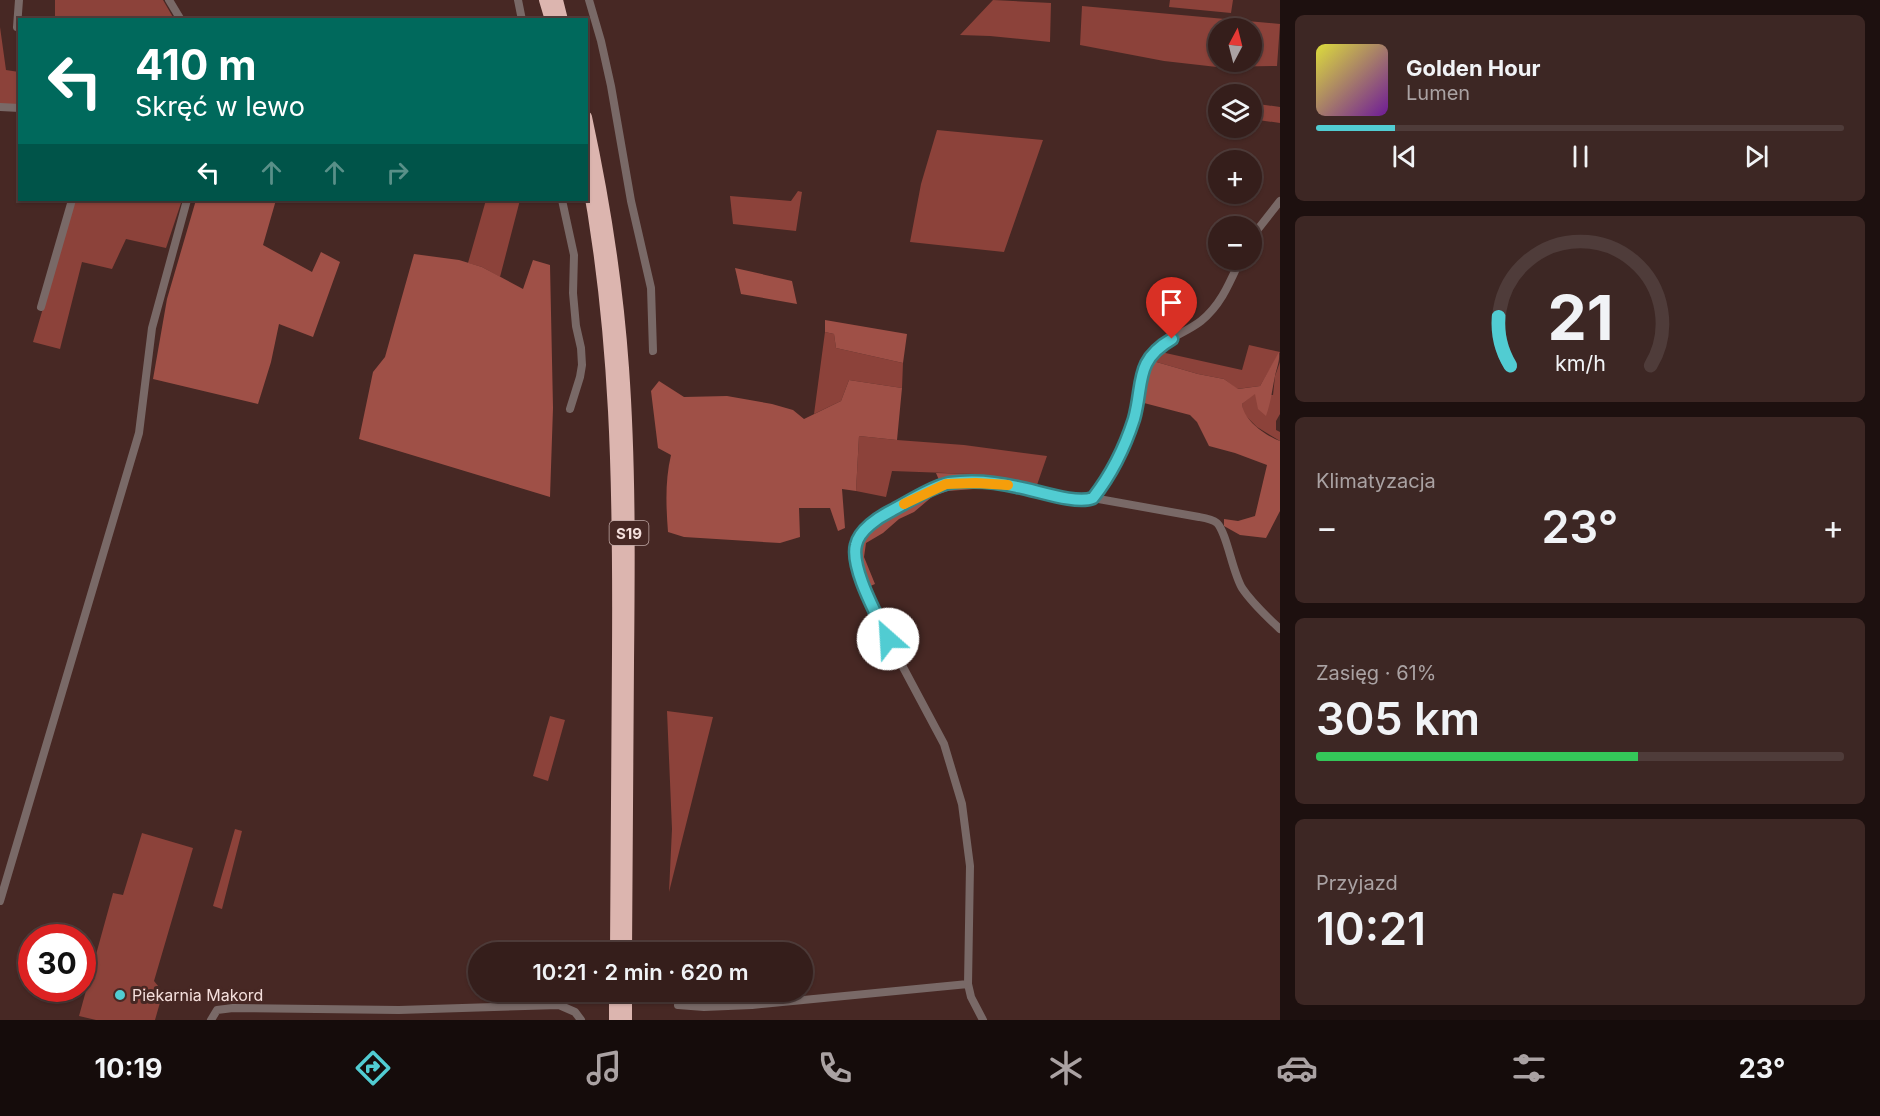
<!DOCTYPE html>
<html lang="pl">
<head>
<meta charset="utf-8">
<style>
  body { margin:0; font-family:Inter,sans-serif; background:#3d2724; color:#f1f3f6; height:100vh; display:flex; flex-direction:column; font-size:22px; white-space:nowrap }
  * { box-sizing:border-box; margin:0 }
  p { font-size:20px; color:#aaa2a3 }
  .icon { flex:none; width:33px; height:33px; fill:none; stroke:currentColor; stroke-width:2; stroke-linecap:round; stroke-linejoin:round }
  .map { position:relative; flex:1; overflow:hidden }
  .drawer { display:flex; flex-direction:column; gap:15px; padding:15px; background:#1d100f; width:600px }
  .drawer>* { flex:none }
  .hud { position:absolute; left:18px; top:18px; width:570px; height:183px; border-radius:0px; box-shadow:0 2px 4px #0004,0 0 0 2px #4f3c3a; background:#00695c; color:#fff; overflow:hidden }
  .needle { width:39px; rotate:7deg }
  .tools { position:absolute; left:1208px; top:18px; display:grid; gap:12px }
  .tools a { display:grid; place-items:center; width:54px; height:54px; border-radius:50%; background:#351e1b; box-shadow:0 2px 4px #0004,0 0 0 2px #4f3c3a; font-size:30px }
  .speed { position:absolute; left:18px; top:924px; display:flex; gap:12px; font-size:30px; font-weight:700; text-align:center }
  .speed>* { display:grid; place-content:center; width:78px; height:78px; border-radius:50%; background:#351e1b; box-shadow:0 2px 4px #0004,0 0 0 2px #4f3c3a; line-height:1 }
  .speed .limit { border:9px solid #d22; background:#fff; color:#111 }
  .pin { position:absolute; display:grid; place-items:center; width:51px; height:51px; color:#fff; margin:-62px -26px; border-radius:50% 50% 50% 0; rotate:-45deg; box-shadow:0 0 6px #0007 }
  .pin .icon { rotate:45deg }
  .me { position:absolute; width:66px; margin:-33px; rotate:334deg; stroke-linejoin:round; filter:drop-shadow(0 0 4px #0008) }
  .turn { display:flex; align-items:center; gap:21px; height:126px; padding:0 18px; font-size:27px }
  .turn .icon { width:78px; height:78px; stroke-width:2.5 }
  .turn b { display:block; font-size:42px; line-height:51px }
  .lanes { display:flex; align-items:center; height:57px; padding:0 18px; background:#0003; justify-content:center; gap:30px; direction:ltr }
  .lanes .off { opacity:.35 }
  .big { font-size:45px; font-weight:600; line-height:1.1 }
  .drawer .tile { flex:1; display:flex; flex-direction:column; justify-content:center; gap:9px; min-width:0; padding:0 21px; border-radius:9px; background:#3d2724 }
  .drawer .dial { align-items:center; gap:0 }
  .dial svg { height:156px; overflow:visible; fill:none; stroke:#4f3c3a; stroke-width:7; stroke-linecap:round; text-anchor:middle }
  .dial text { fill:#f1f3f6; stroke:none }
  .song { display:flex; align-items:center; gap:18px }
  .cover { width:72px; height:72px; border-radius:9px; background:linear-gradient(135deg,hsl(60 70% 55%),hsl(280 70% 35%)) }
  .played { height:6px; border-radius:3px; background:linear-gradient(90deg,#51ccd2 15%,#4f3c3a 15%) }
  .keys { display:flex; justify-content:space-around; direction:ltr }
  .heat { display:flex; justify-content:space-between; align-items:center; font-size:33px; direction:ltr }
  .charge { height:9px; border-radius:4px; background:linear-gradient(90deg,#34c759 61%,#4f3c3a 0) }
  .trip { position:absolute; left:468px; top:942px; width:345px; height:60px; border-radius:30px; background:#351e1b; box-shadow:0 2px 4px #0004,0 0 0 2px #4f3c3a; font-weight:600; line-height:60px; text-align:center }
  .tabs { display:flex; height:96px; justify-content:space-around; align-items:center; background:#150c0b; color:#aaa2a3 }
  .tabs .icon { width:42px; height:42px }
  .tabs .active { color:#51ccd2 }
  .tabs b { font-size:27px; color:#f1f3f6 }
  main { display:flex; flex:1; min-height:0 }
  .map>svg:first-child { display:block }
  .green { fill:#8c423a; fill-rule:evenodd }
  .forest { fill:#9f5047 }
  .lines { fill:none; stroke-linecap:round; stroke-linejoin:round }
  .minor { stroke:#796967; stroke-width:8 }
  .highway { stroke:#dcb5af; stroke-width:12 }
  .route-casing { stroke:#358588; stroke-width:15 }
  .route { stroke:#51ccd2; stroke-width:10 }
  .slow { stroke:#f59e0b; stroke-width:10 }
  .poi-dot { fill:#51ccd2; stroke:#472824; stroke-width:2 }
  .labels { text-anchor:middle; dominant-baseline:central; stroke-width:6; stroke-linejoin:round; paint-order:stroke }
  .shield { fill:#472824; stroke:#c0a8a5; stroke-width:1.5 }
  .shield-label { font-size:15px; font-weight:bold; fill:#f4dfdc }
  .poi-label { font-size:16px; fill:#f4dfdc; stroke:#472824; text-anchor:start }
</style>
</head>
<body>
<main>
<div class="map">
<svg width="1280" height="1020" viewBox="0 0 1280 1020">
  <rect width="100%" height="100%" fill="#472824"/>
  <!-- green -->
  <path class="green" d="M 55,0 L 163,0 L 174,19 L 55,19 Z
    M 993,0 L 1051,3 L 1050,42 L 990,36 L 960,35 Z
    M 1170,0 L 1233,0 L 1231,13 L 1169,7 Z
    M 1082,6 L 1280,24 L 1277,66 L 1217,67 L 1164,61 L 1080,45 ZM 1218,28 L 1251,28 L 1251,62 L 1218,62 Z
    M 0,27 L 6,70 L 19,72 L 19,105 L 0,104 Z
    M 1251,103 L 1280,107 L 1280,123 L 1251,119 Z
    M 937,130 L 1043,140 L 1004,252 L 910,242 L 921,184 Z
    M 798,191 L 802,192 L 796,231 L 733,224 L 730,196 L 791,201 Z
    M 75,200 L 182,200 L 166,248 L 126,239 L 112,269 L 82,262 L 60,349 L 33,342 Z
    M 486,200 L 520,200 L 500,277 L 482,267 L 468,263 Z
    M 825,332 L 834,334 L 836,348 L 903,363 L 902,388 L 849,380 L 841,401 L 814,414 Z
    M 1249,345 L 1280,352 L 1260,386 L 1237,389 L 1224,379 L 1198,374 L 1153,361 L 1161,352 L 1242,370 Z
    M 1280,362 L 1280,414 L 1276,421 L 1276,430 L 1280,432 L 1280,441 L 1257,427 L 1243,413 L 1242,404 L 1255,393 L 1273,395 L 1275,376 Z
    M 859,436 L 897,440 L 964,445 L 1047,456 L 1037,485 L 974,474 L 892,471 L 886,497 L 856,491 Z
    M 667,711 L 713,717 L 669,892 L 672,829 Z
    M 550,716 L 565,720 L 548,781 L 533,776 Z
    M 235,829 L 242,831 L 222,909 L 213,906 Z
    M 142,833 L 193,848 L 154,981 L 163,992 L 155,1020 L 96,1020 L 79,1016 L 113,893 L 123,895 Z"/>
  <!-- forest -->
  <path class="forest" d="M 196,200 L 276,200 L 263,245 L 312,272 L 321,252 L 340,262 L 313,337 L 279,324 L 271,362 L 258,404 L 153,379 L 167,299 Z
    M 414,254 L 459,260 L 482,267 L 523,289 L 533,260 L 550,265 L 553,408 L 550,497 L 359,439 L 373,372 L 385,357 Z
    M 735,268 L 792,281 L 797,304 L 741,294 Z
    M 825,320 L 907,334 L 903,363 L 836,348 L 834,334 L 825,332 Z
    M 1279,352 C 1280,361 1277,367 1275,376 C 1272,390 1271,402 1266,416 L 1258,409 L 1255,394 L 1242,404 C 1244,421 1265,435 1280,441 L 1280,511 L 1266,538 L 1240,535 L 1224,526 L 1224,519 L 1238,521 L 1255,516 L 1267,465 L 1235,453 L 1209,446 L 1197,422 L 1190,415 L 1144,403 L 1148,371 L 1153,361 L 1198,374 L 1224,379 L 1238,389 L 1260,386 Z
    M 849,380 L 902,388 L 897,440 L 859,436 L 856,491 L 842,489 L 845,528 L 838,531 L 830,508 L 799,508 L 800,537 L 780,543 L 684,537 L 668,532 C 666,506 665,480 671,455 L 658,448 L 651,391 L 659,381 L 684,397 L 727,396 L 772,404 L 793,410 L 804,419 L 841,401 Z
    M 936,473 L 974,474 L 1010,480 L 1019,492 L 987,488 L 948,491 L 933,496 L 914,512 L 899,519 L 883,533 L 866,543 L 864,557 L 875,584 L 868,587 L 859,563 L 858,544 L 885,512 L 939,480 Z"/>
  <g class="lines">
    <!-- minor -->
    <path class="minor" d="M 19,0 L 17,27 L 20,27
      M 169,0 L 181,20
      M 518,0 L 522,20
      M 589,0 L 601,41 L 611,86 L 631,201 L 651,288 L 653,351
      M 0,107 L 20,108
      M 562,200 L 574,255 L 573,293 L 576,326 L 581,348 L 582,365 L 580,377 L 570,409
      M 1251,238 L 1280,201
      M 41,307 L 72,200
      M 1093,498 L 1199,517 C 1205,518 1212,519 1217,523 C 1227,533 1232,571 1242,588 C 1252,603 1267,617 1280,629
      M 0,901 L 139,433 L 152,328 L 187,200
      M 678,1005 L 704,1007 L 752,1005 L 968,984
      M 211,1020 L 217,1010 L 233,1008 L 399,1010 L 559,1005 L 575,1012 L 581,1020
      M 983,1020 L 971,997 L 968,984 L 970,866 L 962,804 L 944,744 L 888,639 L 863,585 L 855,558 L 855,545 L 865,530 L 879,518 L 933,489 L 947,484 L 959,482 L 992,483 L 1076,499 L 1090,500 L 1093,498 C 1113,472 1130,439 1137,407 C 1140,392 1139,376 1146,362 C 1158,340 1183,335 1201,321 C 1221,305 1230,282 1240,260"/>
    <!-- highway -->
    <path class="highway" d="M 545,0 L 551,20
      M 557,0 L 562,20
      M 586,117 C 604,200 617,283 623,368 C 630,466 629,564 628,662 C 628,759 627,856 626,952
      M 586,170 C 617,333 619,488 618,653 C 617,753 616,853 616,952
      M 615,1020 L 615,992
      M 626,1020 L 626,992"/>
  </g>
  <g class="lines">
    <defs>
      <path id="route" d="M 888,639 C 878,617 850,568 856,545 C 859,530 879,517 891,511 C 908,502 931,487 949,483 C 971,480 996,482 1017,487 C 1036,490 1076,505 1093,498 C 1111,475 1125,447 1134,419 C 1144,383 1134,361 1172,339"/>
    </defs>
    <!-- route casing -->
    <use href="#route" class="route-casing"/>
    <!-- route -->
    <use href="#route" class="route"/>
    <!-- slow -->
    <path class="slow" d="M 904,504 L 946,484 L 976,483 L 1008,485"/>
  </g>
  <!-- markers -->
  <circle class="poi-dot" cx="120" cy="995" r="6"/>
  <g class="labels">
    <!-- shield labels -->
    <rect class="shield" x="609.5" y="521" width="39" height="24" rx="4.5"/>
    <g class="shield-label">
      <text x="629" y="533">S19</text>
    </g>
    <!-- poi labels -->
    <g class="poi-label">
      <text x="132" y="995">Piekarnia Makord</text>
    </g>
  </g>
</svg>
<div class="tools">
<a><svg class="needle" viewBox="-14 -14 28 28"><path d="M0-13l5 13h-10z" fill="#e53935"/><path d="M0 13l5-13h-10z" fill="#aaa2a3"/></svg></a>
<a><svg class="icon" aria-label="layers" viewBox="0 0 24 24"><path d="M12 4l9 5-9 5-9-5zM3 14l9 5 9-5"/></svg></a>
<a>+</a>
<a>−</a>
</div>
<div class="speed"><div class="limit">30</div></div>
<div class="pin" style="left:1172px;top:339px;background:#d93025"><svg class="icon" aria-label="arrive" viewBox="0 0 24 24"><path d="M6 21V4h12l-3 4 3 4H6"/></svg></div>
<svg class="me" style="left:888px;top:639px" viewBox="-20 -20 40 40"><circle r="19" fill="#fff"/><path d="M0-13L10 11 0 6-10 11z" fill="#51ccd2"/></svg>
<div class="trip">10:21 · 2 min · 620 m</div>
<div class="hud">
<div class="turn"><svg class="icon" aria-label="left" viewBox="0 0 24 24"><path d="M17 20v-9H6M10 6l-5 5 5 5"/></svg><div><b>410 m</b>Skręć w lewo</div></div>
<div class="lanes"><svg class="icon" aria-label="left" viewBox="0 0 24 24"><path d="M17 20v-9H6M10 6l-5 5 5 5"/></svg><svg class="icon off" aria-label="ahead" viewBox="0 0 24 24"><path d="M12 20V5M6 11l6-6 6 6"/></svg><svg class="icon off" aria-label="ahead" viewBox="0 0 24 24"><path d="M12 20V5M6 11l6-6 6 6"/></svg><svg class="icon off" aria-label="right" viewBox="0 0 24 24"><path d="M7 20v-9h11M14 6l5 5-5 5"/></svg></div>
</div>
</div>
<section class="drawer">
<div class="tile">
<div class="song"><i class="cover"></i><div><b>Golden Hour</b><p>Lumen</p></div></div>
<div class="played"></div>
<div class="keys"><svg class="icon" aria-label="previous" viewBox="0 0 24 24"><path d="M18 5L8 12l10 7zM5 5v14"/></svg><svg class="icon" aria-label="pause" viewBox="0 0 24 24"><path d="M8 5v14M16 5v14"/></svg><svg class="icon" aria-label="next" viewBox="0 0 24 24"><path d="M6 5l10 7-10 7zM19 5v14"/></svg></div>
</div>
<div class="tile dial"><svg viewBox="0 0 100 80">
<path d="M14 69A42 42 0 1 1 86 69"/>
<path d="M14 69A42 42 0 0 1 8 44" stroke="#51ccd2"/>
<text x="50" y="56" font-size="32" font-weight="700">21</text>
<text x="50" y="72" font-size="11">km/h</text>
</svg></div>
<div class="tile"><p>Klimatyzacja</p>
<div class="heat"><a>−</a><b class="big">23°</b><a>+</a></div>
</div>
<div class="tile"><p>Zasięg · 61%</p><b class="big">305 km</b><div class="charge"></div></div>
<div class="tile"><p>Przyjazd</p><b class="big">10:21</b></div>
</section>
</main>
<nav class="tabs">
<b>10:19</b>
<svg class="icon active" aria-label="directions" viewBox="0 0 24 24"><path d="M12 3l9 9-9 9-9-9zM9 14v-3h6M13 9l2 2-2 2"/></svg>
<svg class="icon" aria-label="music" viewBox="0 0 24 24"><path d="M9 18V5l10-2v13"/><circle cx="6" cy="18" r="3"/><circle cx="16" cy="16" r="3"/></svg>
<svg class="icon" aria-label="phone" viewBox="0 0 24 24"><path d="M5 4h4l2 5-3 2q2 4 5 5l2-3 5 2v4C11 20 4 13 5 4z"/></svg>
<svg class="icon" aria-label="climate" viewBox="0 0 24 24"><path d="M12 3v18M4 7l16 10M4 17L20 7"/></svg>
<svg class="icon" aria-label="car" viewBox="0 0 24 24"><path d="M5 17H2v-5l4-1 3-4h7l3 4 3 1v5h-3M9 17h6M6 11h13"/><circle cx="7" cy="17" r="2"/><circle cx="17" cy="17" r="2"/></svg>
<svg class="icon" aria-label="filters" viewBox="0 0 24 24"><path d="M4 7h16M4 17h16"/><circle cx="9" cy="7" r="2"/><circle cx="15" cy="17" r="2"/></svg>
<b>23°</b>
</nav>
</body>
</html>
